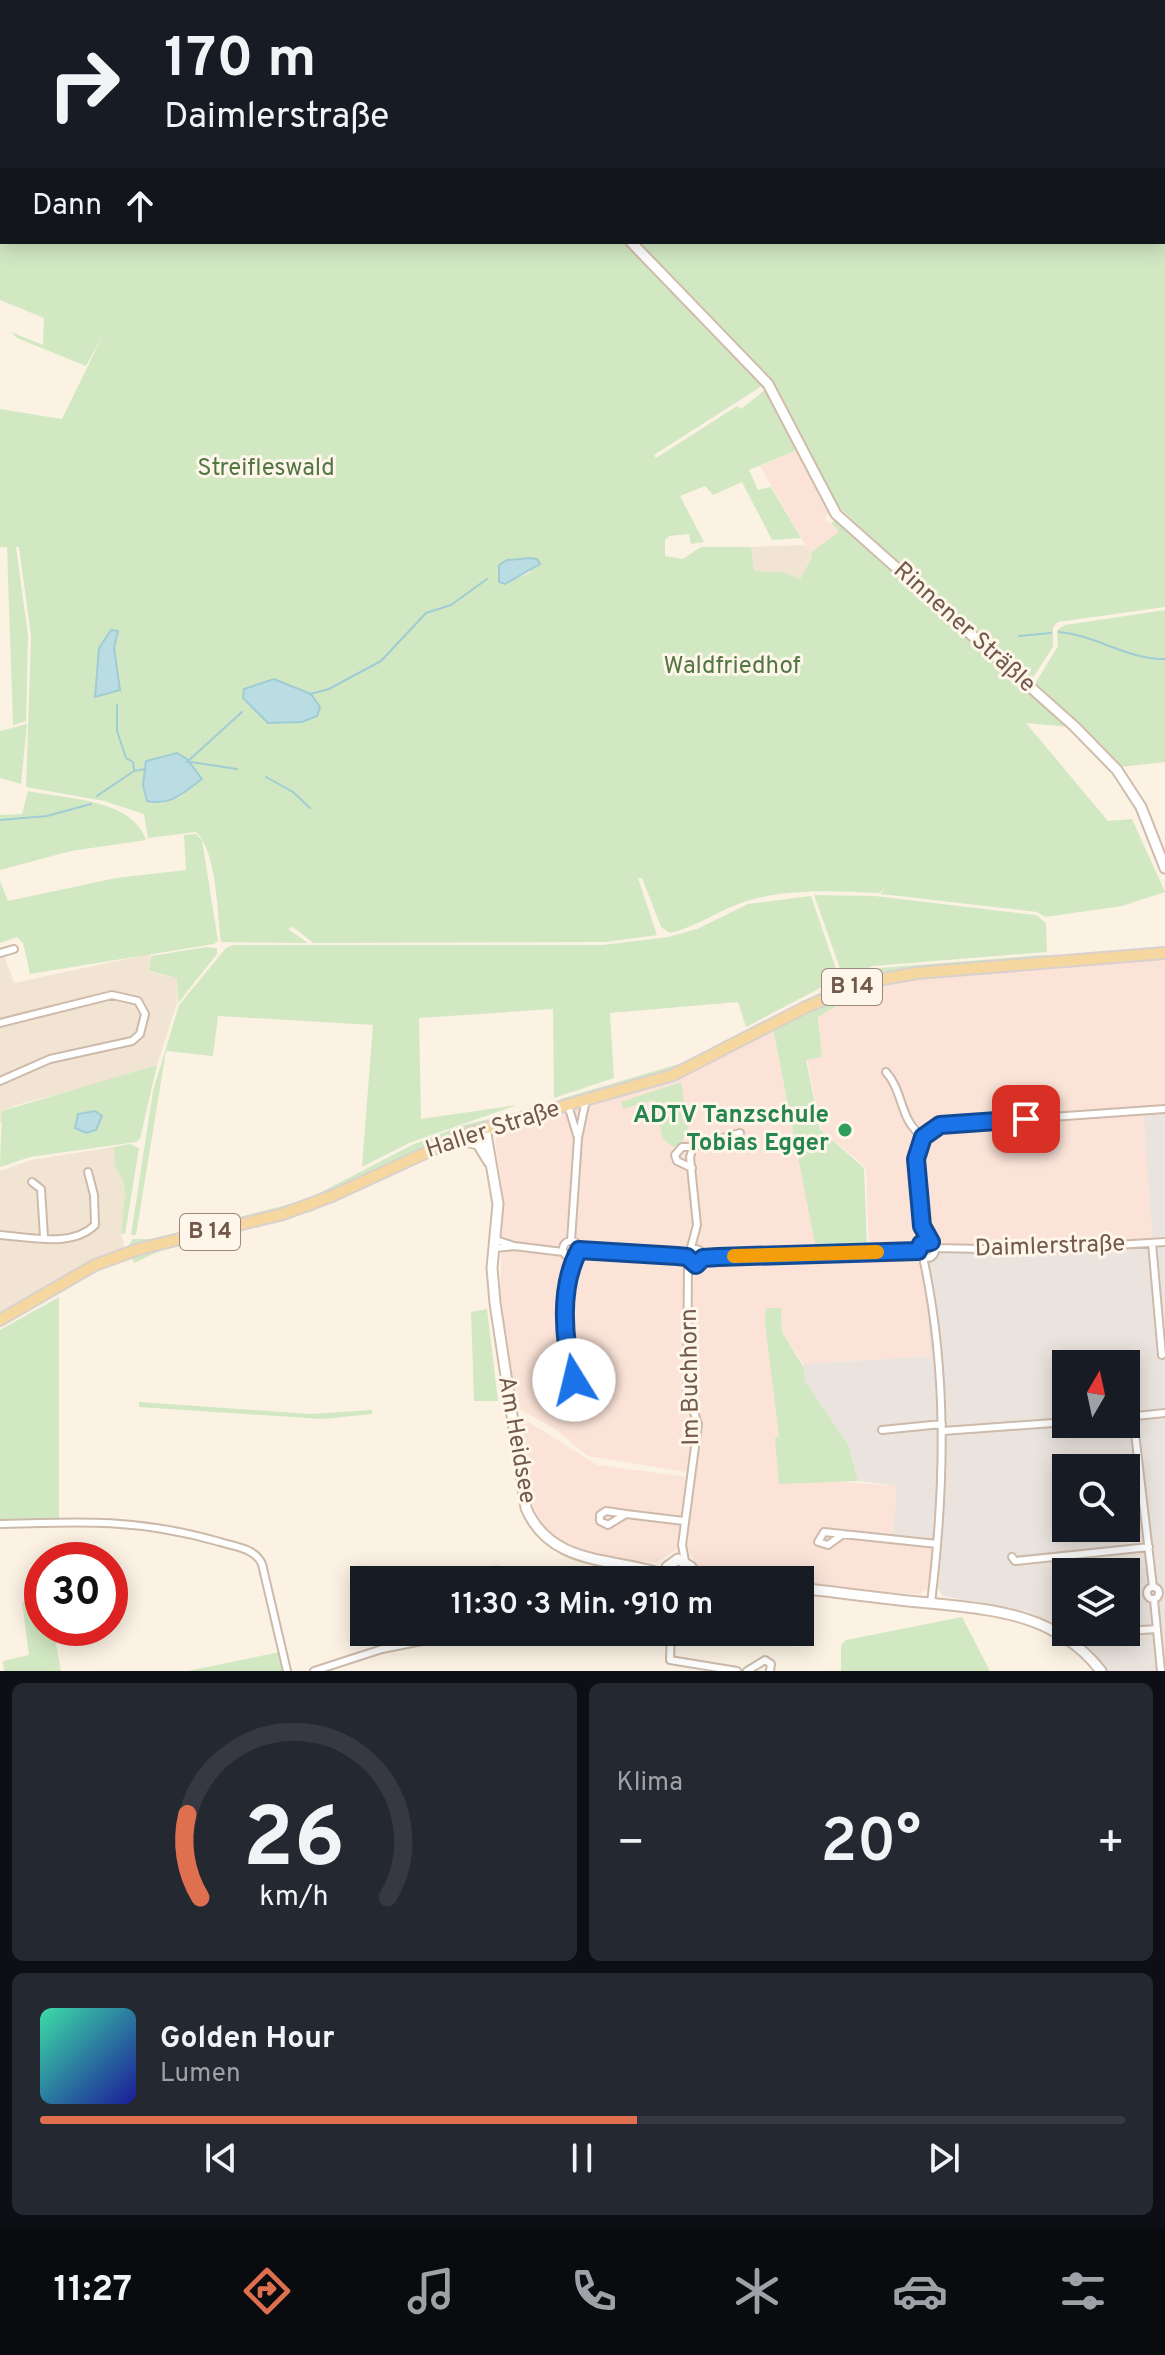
<!DOCTYPE html>
<html lang="de">
<head>
<meta charset="utf-8">
<style>
  body { margin:0; font-family:Overpass,sans-serif; background:#242831; color:#f1f3f6; height:100vh; display:flex; flex-direction:column; font-size:30px; white-space:nowrap }
  * { box-sizing:border-box; margin:0 }
  p { font-size:26px; color:#9ea1a6 }
  .icon { flex:none; width:44px; height:44px; fill:none; stroke:currentColor; stroke-width:2; stroke-linecap:round; stroke-linejoin:round }
  .map { position:relative; height:1671px; overflow:hidden }
  .sheet { display:flex; flex-direction:column; gap:12px; padding:12px; background:#0d0f14; flex:1 }
  .sheet>* { flex:none }
  .banner { position:absolute; left:0px; top:0px; width:1166px; height:244px; box-shadow:0 4px 20px #0003; background:#171b24; color:#f1f3f6; overflow:hidden }
  .needle { width:52px; rotate:9deg }
  .fabs { position:absolute; left:1052px; top:1350px; display:grid; gap:16px }
  .fabs a { display:grid; place-items:center; width:88px; height:88px; border-radius:0px; background:#171b24; box-shadow:0 4px 20px #0003; font-size:40px }
  .speed { position:absolute; left:24px; top:1542px; display:flex; gap:16px; font-size:40px; font-weight:700; text-align:center }
  .speed>* { display:grid; place-content:center; width:104px; height:104px; border-radius:50%; background:#171b24; box-shadow:0 4px 20px #0003; line-height:1 }
  .speed .limit { border:12px solid #d22; background:#fff; color:#111 }
  .pin { position:absolute; display:grid; place-items:center; width:68px; height:68px; color:#fff; margin:-34px; border-radius:16px; box-shadow:0 4px 12px #0006 }
  .me { position:absolute; width:88px; margin:-44px; rotate:351deg; stroke-linejoin:round; filter:drop-shadow(0 0 6px #0008) }
  .turn { display:flex; align-items:center; gap:28px; height:168px; padding:0 32px; font-size:36px }
  .turn .icon { width:104px; height:104px; stroke-width:2.5 }
  .turn b { display:block; font-size:56px; line-height:68px }
  .then { display:flex; align-items:center; height:76px; padding:0 32px; background:#0003; gap:16px; font-size:30px }
  .big { font-size:60px; font-weight:600; line-height:1.1 }
  .sheet .widget { flex:1; display:flex; flex-direction:column; justify-content:center; gap:12px; min-width:0; padding:0 28px; border-radius:12px; background:#242831 }
  .sheet .dial { align-items:center; gap:0 }
  .dial svg { height:208px; overflow:visible; fill:none; stroke:#363941; stroke-width:7; stroke-linecap:round; text-anchor:middle }
  .dial text { fill:#f1f3f6; stroke:none }
  .song { display:flex; align-items:center; gap:24px }
  .cover { width:96px; height:96px; border-radius:12px; background:linear-gradient(135deg,hsl(160 70% 55%),hsl(240 70% 35%)) }
  .played { height:8px; border-radius:4px; background:linear-gradient(90deg,#df704f 55%,#363941 55%) }
  .keys { display:flex; justify-content:space-around; direction:ltr }
  .heat { display:flex; justify-content:space-between; align-items:center; font-size:44px; direction:ltr }
  .sheet .tiles { flex:1; display:grid; gap:12px; grid-template-columns:1fr 1fr }
  .widget:last-child { grid-column:span 2 }
  .trip { position:absolute; left:350px; top:1566px; width:464px; height:80px; border-radius:0px; background:#171b24; box-shadow:0 4px 20px #0003; font-weight:600; line-height:80px; text-align:center }
  .tabs { display:flex; height:128px; justify-content:space-around; align-items:center; background:#090b0e; color:#9ea1a6 }
  .tabs .icon { width:56px; height:56px }
  .tabs .on { color:#df704f }
  .tabs b { font-size:36px; color:#f1f3f6 }
  .map>svg:first-child { display:block }
  .residential { fill:#f2e4d3 }
  .commercial { fill:#fbe3d8 }
  .industrial { fill:#ebe4de; fill-rule:evenodd }
  .green { fill:#d2e8c3; fill-rule:evenodd }
  .water { fill:#b9dde3; stroke:#a0ccd4; stroke-width:2 }
  .lines { fill:none; stroke-linecap:round; stroke-linejoin:round }
  .stream { stroke:#a0ccd4; stroke-width:2 }
  .street-casing { stroke:#ccbaab; stroke-width:10 }
  .secondary-casing { stroke:#d0bcab; stroke-width:13 }
  .primary-casing { stroke:#d8d1cd; stroke-width:14 }
  .street { stroke:#fff; stroke-width:6 }
  .secondary { stroke:#fff; stroke-width:9 }
  .primary { stroke:#f6d79f; stroke-width:10 }
  .route-casing { stroke:#114b97; stroke-width:20 }
  .route { stroke:#1a73e8; stroke-width:14 }
  .slow { stroke:#f59e0b; stroke-width:14 }
  .leisure-dot { fill:#2e9e5b; stroke:#fef6ea; stroke-width:3 }
  .labels { text-anchor:middle; dominant-baseline:central; stroke-width:6; stroke-linejoin:round; paint-order:stroke }
  .shield { fill:#fef6ea; stroke:#9c887b; stroke-width:2 }
  .shield-label { font-size:22px; font-weight:bold; fill:#72594b }
  .park-label { font-size:24px; fill:#537743; stroke:#fef6ea }
  .street-label { font-size:24px; fill:#72594b; stroke:#fef6ea }
  .leisure-label { font-size:24px; font-weight:bold; fill:#27864d; stroke:#fef6ea; text-anchor:end }
</style>
</head>
<body>
<div class="map">
<svg width="1165" height="1671" viewBox="0 0 1165 1671">
  <rect width="100%" height="100%" fill="#fbf2e4"/>
  <!-- residential -->
  <path class="residential" d="M 805,545 L 812,557 L 800,579 L 783,572 L 754,571 L 751,547 Z
    M 150,954 L 149,972 L 177,978 L 177,1003 L 157,1065 L 121,1078 L 20,1104 L 2,1111 L 3,1122 L 0,1122 L 0,957 L 4,955 L 14,983 Z
    M 114,1147 L 115,1167 L 123,1180 L 125,1192 L 121,1233 L 125,1249 L 102,1255 L 0,1316 L 0,1171 L 31,1160 Z"/>
  <!-- commercial -->
  <path class="commercial" d="M 802,448 L 832,509 L 825,519 L 840,532 L 810,553 L 760,466 Z
    M 1165,959 L 1165,1111 L 1143,1114 L 1154,1241 L 931,1356 L 803,1364 L 782,1332 L 781,1308 L 766,1309 L 765,1324 L 779,1436 L 828,1481 L 898,1486 L 934,1542 L 929,1588 L 918,1594 L 871,1591 L 709,1571 L 700,1568 L 687,1550 L 677,1549 L 657,1562 L 637,1561 L 586,1552 L 561,1543 L 544,1529 L 527,1492 L 516,1414 L 597,1465 L 695,1478 L 700,1424 L 689,1391 L 689,1321 L 684,1322 L 682,1332 L 685,1397 L 694,1423 L 687,1472 L 588,1456 L 555,1429 L 515,1407 L 500,1300 L 503,1196 L 495,1139 L 500,1131 L 651,1088 L 706,1066 L 773,1031 L 818,1256 L 869,1253 L 866,1168 L 821,1129 L 807,1059 L 822,1056 L 818,1017 L 844,1003 L 842,994 L 890,980 Z"/>
  <!-- industrial -->
  <path class="industrial" d="M 1165,1111 L 1165,1671 L 1107,1671 L 1090,1648 L 1068,1632 L 1126,1632 L 1126,1572 L 1066,1572 L 1066,1630 L 1026,1611 L 943,1596 L 938,1588 L 942,1543 L 893,1537 L 897,1486 L 858,1481 L 849,1446 L 805,1381 L 803,1364 L 931,1356 L 922,1250 L 1153,1241 L 1143,1113 ZM 1066,1364 L 1126,1364 L 1126,1424 L 1066,1424 ZM 1066,1468 L 1126,1468 L 1126,1528 L 1066,1528 Z"/>
  <!-- green -->
  <path class="green" d="M 0,0 L 1165,0 L 1165,607 L 1058,622 L 1053,627 L 1053,647 L 1028,685 L 839,507 L 770,381 L 654,455 L 656,458 L 737,406 L 741,409 L 766,389 L 802,448 L 749,470 L 758,490 L 771,487 L 801,538 L 772,540 L 742,482 L 713,495 L 705,486 L 680,496 L 704,542 L 691,544 L 689,534 L 669,536 L 665,540 L 665,556 L 683,559 L 701,547 L 751,547 L 754,571 L 783,572 L 800,579 L 812,557 L 810,553 L 839,532 L 831,523 L 837,518 L 1069,727 L 1026,723 L 1108,821 L 1132,819 L 1165,892 L 1122,906 L 1045,917 L 1037,912 L 881,894 L 885,887 L 880,893 C 836,891 794,888 750,900 C 722,908 699,926 670,933 L 661,927 L 642,878 L 638,878 L 657,935 L 606,942 L 313,943 L 293,927 L 288,929 L 308,943 L 221,942 C 217,913 217,851 196,832 L 148,838 L 144,814 L 104,801 L 26,787 L 31,636 L 19,547 L 16,547 L 28,636 L 26,721 L 13,725 L 7,547 L 0,547 L 0,409 L 62,419 L 103,335 L 86,366 L 17,338 L 11,332 L 43,345 L 44,318 L 0,300 ZM 2,2 L 1164,2 L 1164,242 L 2,242 ZM 531,558 L 531,572 L 505,584 L 507,560 ZM 117,632 L 96,697 L 99,648 ZM 274,679 L 297,687 L 317,716 L 302,722 L 268,723 L 243,698 L 244,689 ZM 177,753 L 187,759 L 202,780 L 180,797 L 160,804 L 146,761 Z
    M 1165,610 L 1165,762 L 1120,767 L 1035,684 L 1058,646 L 1057,630 L 1065,625 Z
    M 27,724 L 21,784 L 0,778 L 0,731 Z
    M 28,791 C 65,799 132,798 146,840 L 71,851 L 0,870 L 0,815 L 22,814 Z
    M 196,834 L 202,840 L 218,941 L 214,944 L 30,974 L 23,943 L 17,937 L 0,943 L 0,881 L 8,901 L 116,878 L 186,870 L 184,835 Z
    M 814,895 L 875,896 L 1036,915 L 1046,923 L 1047,952 L 873,966 L 843,977 Z
    M 811,896 L 839,978 L 746,1027 L 738,1002 L 610,1013 L 614,1078 L 554,1098 L 553,1009 L 419,1018 L 421,1119 L 517,1105 L 409,1143 L 362,1167 L 373,1025 L 218,1016 L 213,1056 L 166,1051 L 136,1235 L 131,1235 L 153,1091 L 179,1005 L 226,948 L 233,945 L 603,945 L 668,937 L 697,929 L 748,904 Z
    M 207,947 L 217,948 L 217,954 L 178,1003 L 177,978 L 149,971 L 151,956 Z
    M 1042,955 L 1047,955 L 1047,959 L 902,970 L 847,982 L 855,975 L 880,968 Z
    M 840,982 L 840,987 L 691,1064 L 561,1102 L 560,1099 L 692,1060 Z
    M 841,994 L 844,1002 L 818,1017 L 822,1057 L 806,1060 L 820,1129 L 864,1168 L 867,1246 L 816,1249 L 773,1029 Z
    M 157,1065 L 140,1139 L 136,1142 L 30,1157 L 0,1167 L 2,1111 Z
    M 681,1082 L 688,1129 L 681,1144 L 673,1147 L 663,1139 L 654,1100 L 623,1109 L 621,1102 Z
    M 516,1112 L 455,1132 L 303,1204 L 129,1249 L 128,1246 L 133,1239 L 152,1239 L 306,1200 L 412,1145 L 460,1126 Z
    M 130,1144 L 139,1148 L 125,1234 L 121,1233 L 125,1192 L 123,1180 L 115,1167 L 114,1147 Z
    M 412,1164 L 311,1212 L 162,1250 L 134,1263 L 132,1259 L 132,1256 L 267,1221 Z
    M 59,1297 L 59,1520 L 0,1521 L 0,1330 Z
    M 766,1308 L 781,1308 L 782,1332 L 804,1368 L 805,1381 L 849,1446 L 858,1481 L 779,1484 L 775,1438 L 779,1436 L 765,1324 Z
    M 487,1309 L 498,1401 L 474,1401 L 471,1312 Z
    M 139,1402 L 310,1414 L 372,1410 L 372,1414 L 323,1419 L 139,1407 Z
    M 498,1565 L 498,1580 L 410,1580 L 410,1578 Z
    M 42,1599 L 42,1628 L 53,1628 L 61,1671 L 4,1671 L 3,1661 L 29,1655 L 22,1602 Z
    M 962,1617 L 990,1671 L 841,1671 L 841,1645 L 846,1640 Z
    M 280,1652 L 285,1671 L 187,1671 Z"/>
  <!-- water -->
  <path class="water" d="M 531,558 L 537,559 L 540,564 L 505,584 L 499,582 L 499,565 L 507,560 Z
    M 111,630 L 118,631 L 114,648 L 120,690 L 95,697 L 99,648 Z
    M 274,679 L 311,694 L 320,707 L 317,716 L 302,722 L 268,723 L 243,698 L 244,689 Z
    M 177,753 L 187,759 L 202,779 C 184,793 170,806 147,801 L 143,785 L 146,761 Z
    M 95,1111 L 102,1116 L 96,1130 L 86,1133 L 75,1128 L 78,1114 Z"/>
  <g class="lines">
    <!-- stream -->
    <path class="stream" d="M 1164,201 L 1165,201
      M 1059,632 C 1096,635 1128,660 1165,659
      M 1019,636 L 1051,633
      M 310,694 L 329,689 L 381,661 L 426,613 L 451,605 L 487,579
      M 117,705 L 117,731 L 126,758 L 133,762 L 134,770
      M 187,762 L 242,712
      M 191,762 L 237,769
      M 266,777 L 293,792 L 310,808
      M 97,796 L 134,771 L 145,769
      M 0,820 L 47,816 L 91,804"/>
    <defs>
      <path id="street" d="M 0,953 L 14,949
        M 0,1023 L 112,995 L 138,1001 L 145,1014 L 140,1034 L 132,1041 L 50,1059 L 0,1081
        M 886,1072 C 904,1092 899,1120 923,1137
        M 568,1105 L 577,1135
        M 692,1168 L 677,1161 L 675,1155 L 682,1147 L 693,1147
        M 32,1182 L 41,1189 L 44,1237
        M 0,1235 C 30,1237 72,1248 95,1225 L 94,1195 L 88,1172
        M 496,1240 L 514,1246
        M563 1249a8 8 0 1 1 16 0a8 8 0 1 1-16 0Z
        M 571,1241 L 578,1138 L 586,1100
        M919 1250a8 8 0 1 1 16 0a8 8 0 1 1-16 0Z
        M 1152,1243 L 1162,1355
        M 921,1244 C 920,1206 900,1146 940,1125 L 1165,1109
        M 495,1248 L 514,1246 L 563,1252
        M 935,1248 L 1036,1250 L 1165,1242
        M687 1257a8 8 0 1 1 16 0a8 8 0 1 1-16 0Z
        M 579,1250 L 687,1257
        M 690,1251 L 697,1225 L 690,1157 L 693,1147 L 740,1133
        M 923,1257 C 948,1371 945,1488 931,1603
        M 703,1258 L 918,1251
        M 574,1380 L 588,1393 L 590,1400 L 584,1404 L 575,1402 L 565,1308 L 574,1256
        M 1133,1416 L 1153,1587
        M 1126,1417 L 1165,1413
        M 882,1430 L 942,1424
        M 943,1431 L 1066,1422
        M 626,1514 L 606,1511 L 600,1515 L 600,1521 L 608,1525 L 626,1514 L 684,1521
        M 0,1524 C 81,1521 141,1519 220,1542 C 235,1547 255,1548 262,1564 L 287,1671
        M 843,1534 L 828,1545 L 818,1542 L 824,1532 L 937,1544
        M 1012,1557 L 1015,1561 L 1149,1547
        M 685,1561 L 682,1545 L 698,1424 L 687,1392 L 688,1262
        M1147 1593a6 6 0 1 1 12 0a6 6 0 1 1-12 0Z
        M 1154,1600 L 1161,1671
        M 1126,1631 L 1157,1629
        M 671,1632 L 670,1660 L 737,1671
        M 1100,1634 L 1116,1632
        M 314,1671 L 382,1649 L 422,1641
        M 747,1671 L 765,1660 L 771,1664 L 770,1671"/>
      <path id="secondary" d="M 621,2 L 624,0
        M 631,242 L 768,384 L 836,514 L 1074,726 L 1117,770 L 1141,807 L 1165,868
        M 485,1128 L 498,1204 L 492,1268 L 495,1303 L 526,1508 C 551,1567 614,1557 665,1575
        M 456,1139 L 478,1144 L 489,1162
        M 692,1571 L 734,1580
        M 667,1580 L 667,1567 L 678,1559 L 691,1567 L 690,1580
        M 800,1588 C 843,1593 886,1599 929,1603 C 996,1610 1057,1614 1101,1671"/>
      <path id="primary" d="M 0,1320 L 95,1265 L 139,1249 L 283,1214 L 332,1196 L 469,1133 L 673,1075 L 806,1007 L 866,982 L 917,973 L 1165,953"/>
    </defs>
    <!-- street casing -->
    <use href="#street" class="street-casing"/>
    <!-- secondary casing -->
    <use href="#secondary" class="secondary-casing"/>
    <!-- primary casing -->
    <use href="#primary" class="primary-casing"/>
    <!-- street -->
    <use href="#street" class="street"/>
    <!-- secondary -->
    <use href="#secondary" class="secondary"/>
    <!-- primary -->
    <use href="#primary" class="primary"/>
  </g>
  <g class="lines">
    <defs>
      <path id="route" d="M 574,1380 C 563,1339 559,1287 579,1250 L 677,1256 L 687,1257 L 696,1265 L 703,1258 L 718,1257 L 918,1251 L 921,1244 L 931,1242 L 922,1226 L 916,1159 L 923,1137 L 940,1125 L 1026,1119"/>
    </defs>
    <!-- route casing -->
    <use href="#route" class="route-casing"/>
    <!-- route -->
    <use href="#route" class="route"/>
    <!-- slow -->
    <path class="slow" d="M 734,1256 L 877,1252"/>
  </g>
  <!-- markers -->
  <circle class="leisure-dot" cx="845" cy="1130" r="8"/>
  <g class="labels">
    <!-- shield labels -->
    <g class="shield">
      <rect x="822" y="969" width="60" height="36" rx="6"/>
      <rect x="180" y="1214" width="60" height="36" rx="6"/>
    </g>
    <g class="shield-label">
      <text x="852" y="987">B 14</text>
      <text x="210" y="1232">B 14</text>
    </g>
    <!-- park labels -->
    <g class="park-label">
      <text x="266" y="469">Streifleswald</text>
      <text x="732" y="667">Waldfriedhof</text>
    </g>
    <!-- street labels -->
    <g class="street-label">
      <text transform="translate(964 628) rotate(42)">Rinnener Sträßle</text>
      <text transform="translate(493 1130) rotate(-18)">Haller Straße</text>
      <text transform="translate(1050 1247) rotate(-2)">Daimlerstraße</text>
      <text transform="translate(691 1377) rotate(-91)">Im Buchhorn</text>
      <text transform="translate(516 1440) rotate(80)">Am Heidsee</text>
    </g>
    <!-- leisure labels -->
    <g class="leisure-label">
      <text x="829" y="1116">ADTV Tanzschule<tspan x="829" dy="28">Tobias Egger</tspan></text>
    </g>
  </g>
</svg>
<div class="fabs">
<a><svg class="needle" viewBox="-14 -14 28 28"><path d="M0-13l5 13h-10z" fill="#e53935"/><path d="M0 13l5-13h-10z" fill="#9ea1a6"/></svg></a>
<a><svg class="icon" aria-label="search" viewBox="0 0 24 24"><circle cx="10" cy="10" r="6"/><path d="M15 15l6 6"/></svg></a>
<a><svg class="icon" aria-label="layers" viewBox="0 0 24 24"><path d="M12 4l9 5-9 5-9-5zM3 14l9 5 9-5"/></svg></a>
</div>
<div class="speed"><div class="limit">30</div></div>
<div class="pin" style="left:1026px;top:1119px;background:#d93025"><svg class="icon" aria-label="arrive" viewBox="0 0 24 24"><path d="M6 21V4h12l-3 4 3 4H6"/></svg></div>
<svg class="me" style="left:574px;top:1380px" viewBox="-20 -20 40 40"><circle r="19" fill="#fff"/><path d="M0-13L10 11 0 6-10 11z" fill="#1a73e8"/></svg>
<div class="trip">11:30 · 3 Min. · 910 m</div>
<div class="banner">
<div class="turn"><svg class="icon" aria-label="right" viewBox="0 0 24 24"><path d="M7 20v-9h11M14 6l5 5-5 5"/></svg><div><b>170 m</b>Daimlerstraße</div></div>
<div class="then">Dann<svg class="icon" aria-label="ahead" viewBox="0 0 24 24"><path d="M12 20V5M6 11l6-6 6 6"/></svg></div>
</div>
</div>
<section class="sheet">
<div class="tiles">
<div class="widget dial"><svg viewBox="0 0 100 80">
<path d="M14 69A42 42 0 1 1 86 69"/>
<path d="M14 69A42 42 0 0 1 9 37" stroke="#df704f"/>
<text x="50" y="56" font-size="32" font-weight="700">26</text>
<text x="50" y="72" font-size="11">km/h</text>
</svg></div>
<div class="widget"><p>Klima</p>
<div class="heat"><a>−</a><b class="big">20°</b><a>+</a></div>
</div>
<div class="widget">
<div class="song"><i class="cover"></i><div><b>Golden Hour</b><p>Lumen</p></div></div>
<div class="played"></div>
<div class="keys"><svg class="icon" aria-label="previous" viewBox="0 0 24 24"><path d="M18 5L8 12l10 7zM5 5v14"/></svg><svg class="icon" aria-label="pause" viewBox="0 0 24 24"><path d="M8 5v14M16 5v14"/></svg><svg class="icon" aria-label="next" viewBox="0 0 24 24"><path d="M6 5l10 7-10 7zM19 5v14"/></svg></div>
</div>
</div>
</section>
<nav class="tabs">
<b>11:27</b>
<svg class="icon on" aria-label="directions" viewBox="0 0 24 24"><path d="M12 3l9 9-9 9-9-9zM9 14v-3h6M13 9l2 2-2 2"/></svg>
<svg class="icon" aria-label="music" viewBox="0 0 24 24"><path d="M9 18V5l10-2v13"/><circle cx="6" cy="18" r="3"/><circle cx="16" cy="16" r="3"/></svg>
<svg class="icon" aria-label="phone" viewBox="0 0 24 24"><path d="M5 4h4l2 5-3 2q2 4 5 5l2-3 5 2v4C11 20 4 13 5 4z"/></svg>
<svg class="icon" aria-label="climate" viewBox="0 0 24 24"><path d="M12 3v18M4 7l16 10M4 17L20 7"/></svg>
<svg class="icon" aria-label="car" viewBox="0 0 24 24"><path d="M5 17H2v-5l4-1 3-4h7l3 4 3 1v5h-3M9 17h6M6 11h13"/><circle cx="7" cy="17" r="2"/><circle cx="17" cy="17" r="2"/></svg>
<svg class="icon" aria-label="filters" viewBox="0 0 24 24"><path d="M4 7h16M4 17h16"/><circle cx="9" cy="7" r="2"/><circle cx="15" cy="17" r="2"/></svg>
</nav>
</body>
</html>
